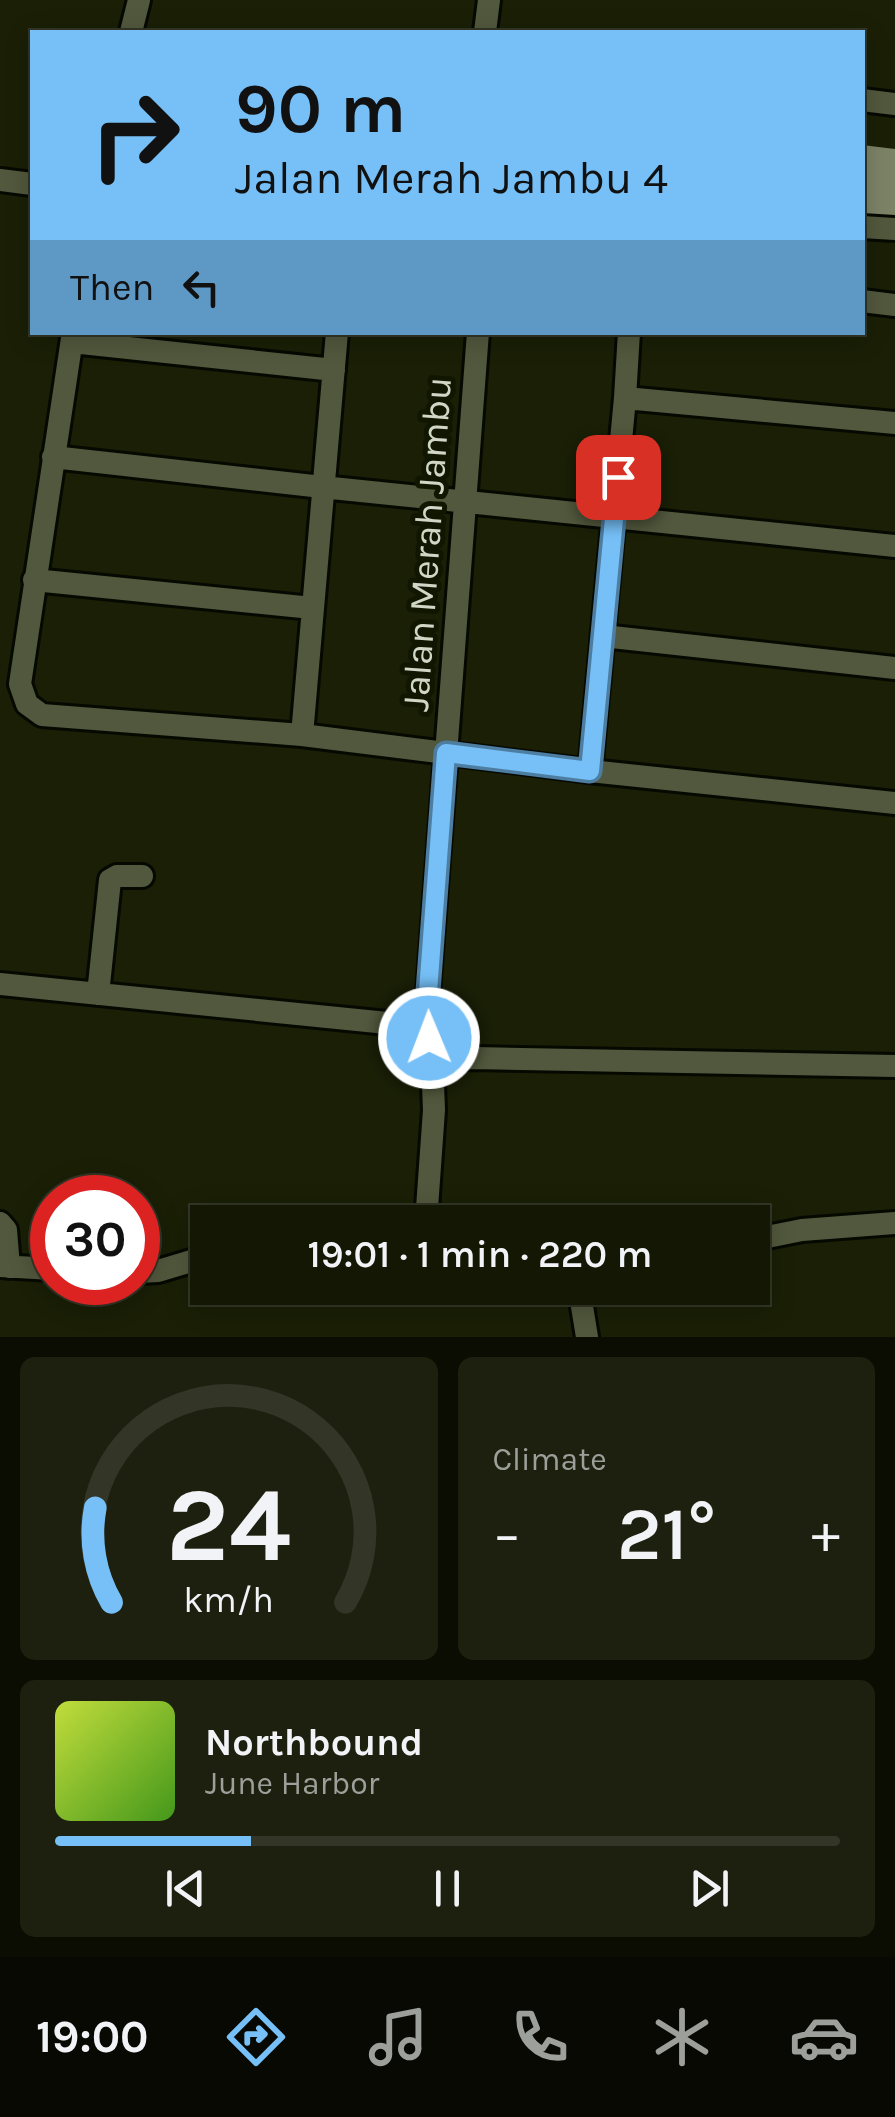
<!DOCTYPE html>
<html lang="en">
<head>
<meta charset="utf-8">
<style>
  body { margin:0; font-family:Karla,sans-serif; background:#1d200e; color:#f1f3f6; height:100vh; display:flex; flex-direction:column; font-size:38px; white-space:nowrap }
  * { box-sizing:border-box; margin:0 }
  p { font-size:32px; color:#9d9f9a }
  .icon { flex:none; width:55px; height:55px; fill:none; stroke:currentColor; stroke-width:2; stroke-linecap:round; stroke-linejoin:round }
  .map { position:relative; height:1337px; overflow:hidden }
  .sheet { display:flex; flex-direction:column; gap:20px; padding:20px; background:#0b0d02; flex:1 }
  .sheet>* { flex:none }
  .guide { position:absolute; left:30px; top:30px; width:835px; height:305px; border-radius:0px; box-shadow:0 5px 25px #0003,0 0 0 2px #333626; background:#76c0f7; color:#111; overflow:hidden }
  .speed { position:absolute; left:30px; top:1175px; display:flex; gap:20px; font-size:50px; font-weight:700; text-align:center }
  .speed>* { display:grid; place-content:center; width:130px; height:130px; border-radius:50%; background:#141704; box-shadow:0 5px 25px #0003,0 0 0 2px #333626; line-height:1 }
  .speed .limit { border:15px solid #d22; background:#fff; color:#111 }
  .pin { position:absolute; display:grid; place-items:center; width:85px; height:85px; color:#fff; margin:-42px; border-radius:20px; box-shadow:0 5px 15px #0006 }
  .me { position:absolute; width:110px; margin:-55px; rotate:359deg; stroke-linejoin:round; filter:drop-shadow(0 0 8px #0008) }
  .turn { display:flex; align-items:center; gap:35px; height:210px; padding:0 40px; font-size:45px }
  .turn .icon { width:130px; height:130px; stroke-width:2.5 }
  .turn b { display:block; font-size:70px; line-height:85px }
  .then { display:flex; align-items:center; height:95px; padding:0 40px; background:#0003; gap:20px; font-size:38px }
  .big { font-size:75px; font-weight:600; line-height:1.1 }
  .sheet .widget { flex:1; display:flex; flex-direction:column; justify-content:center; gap:15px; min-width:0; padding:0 35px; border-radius:15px; background:#1d200e }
  .sheet .dial { align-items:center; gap:0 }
  .dial svg { height:260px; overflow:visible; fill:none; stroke:#333626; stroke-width:7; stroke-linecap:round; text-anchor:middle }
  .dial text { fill:#f1f3f6; stroke:none }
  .song { display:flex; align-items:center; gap:30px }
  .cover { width:120px; height:120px; border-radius:15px; background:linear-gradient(135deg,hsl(70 70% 55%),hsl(100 70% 35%)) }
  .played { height:10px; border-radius:5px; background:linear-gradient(90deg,#76c0f7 25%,#333626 25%) }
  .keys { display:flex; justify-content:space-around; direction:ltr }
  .heat { display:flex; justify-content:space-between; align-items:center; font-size:55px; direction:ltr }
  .sheet .tiles { flex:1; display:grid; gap:20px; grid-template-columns:1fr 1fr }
  .widget:last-child { grid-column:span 2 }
  .trip { position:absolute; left:190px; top:1205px; width:580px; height:100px; border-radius:0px; background:#141704; box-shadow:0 5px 25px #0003,0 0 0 2px #333626; font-weight:600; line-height:100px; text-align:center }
  .menu { display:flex; height:160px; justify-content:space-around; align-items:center; background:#080902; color:#9d9f9a }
  .menu .icon { width:70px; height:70px }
  .menu .active { color:#76c0f7 }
  .menu b { font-size:45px; color:#f1f3f6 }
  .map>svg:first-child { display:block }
  .building { fill:#7c8366 }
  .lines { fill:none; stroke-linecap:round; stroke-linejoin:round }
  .minor-casing { stroke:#060900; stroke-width:28 }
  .minor { stroke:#52583d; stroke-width:22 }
  .route-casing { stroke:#4d7da1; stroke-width:25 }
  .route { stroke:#76c0f7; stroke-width:18 }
  .labels { text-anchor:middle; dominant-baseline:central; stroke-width:10; stroke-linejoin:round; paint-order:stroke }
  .street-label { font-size:38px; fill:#d2d6c6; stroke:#111600 }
</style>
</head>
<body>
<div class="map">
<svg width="895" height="1337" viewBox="0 0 895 1337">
  <rect width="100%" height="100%" fill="#1a1f06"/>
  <!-- building -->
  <path class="building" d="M 862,145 L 895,149 L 895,218 L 862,215 Z"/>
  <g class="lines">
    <defs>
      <path id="minor" d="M 131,32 L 139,0
        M 485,32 L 489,0
        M 862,100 L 895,104
        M 0,180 L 32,184
        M 862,227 L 895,229
        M 862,301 L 895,305
        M 73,332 L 20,684 L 27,704 L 42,715 L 302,735 L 590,771 L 895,803
        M 629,332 L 625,398 L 895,423
        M 72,342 L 334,370
        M 53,457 L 322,487 L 895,546
        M 34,580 L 312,608
        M 603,636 L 895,668
        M 302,735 L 337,332
        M 590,771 L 625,398
        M 0,984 L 387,1023 L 426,1018
        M 98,994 L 110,880 L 117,876 L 142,876
        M 432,1059 L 475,1058 L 895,1066
        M 426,1222 L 434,1110 L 432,1059 L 426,1018 L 478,332
        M 0,1223 L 6,1230 L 9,1267
        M 752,1240 L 802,1230 L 895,1223
        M 0,1266 L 52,1269
        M 138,1272 L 158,1271 L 208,1256
        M 444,1288 L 460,1291 L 488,1288
        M 579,1288 L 587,1337"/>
    </defs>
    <!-- minor casing -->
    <use href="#minor" class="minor-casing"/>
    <!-- minor -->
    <use href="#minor" class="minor"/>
  </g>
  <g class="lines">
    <defs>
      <path id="route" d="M 429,1038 L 426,1018 L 446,753 L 590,771 L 618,477"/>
    </defs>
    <!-- route casing -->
    <use href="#route" class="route-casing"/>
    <!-- route -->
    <use href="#route" class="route"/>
  </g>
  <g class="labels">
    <!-- street labels -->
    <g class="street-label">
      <text transform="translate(427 544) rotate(-86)">Jalan Merah Jambu</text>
    </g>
  </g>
</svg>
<div class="speed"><div class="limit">30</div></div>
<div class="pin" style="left:618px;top:477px;background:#d93025"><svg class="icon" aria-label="arrive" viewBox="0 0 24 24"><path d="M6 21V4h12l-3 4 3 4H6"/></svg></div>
<svg class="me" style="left:429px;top:1038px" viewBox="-20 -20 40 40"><circle r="17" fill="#76c0f7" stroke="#fff" stroke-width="3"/><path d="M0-11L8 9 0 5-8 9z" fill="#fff"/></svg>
<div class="trip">19:01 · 1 min · 220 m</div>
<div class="guide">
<div class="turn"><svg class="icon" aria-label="right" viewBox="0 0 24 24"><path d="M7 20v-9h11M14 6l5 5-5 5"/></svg><div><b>90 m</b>Jalan Merah Jambu 4</div></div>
<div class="then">Then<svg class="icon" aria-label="left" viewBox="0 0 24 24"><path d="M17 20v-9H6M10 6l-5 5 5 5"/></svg></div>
</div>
</div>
<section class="sheet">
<div class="tiles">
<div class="widget dial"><svg viewBox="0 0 100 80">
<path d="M14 69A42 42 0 1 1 86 69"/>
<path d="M14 69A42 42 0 0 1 9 40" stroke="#76c0f7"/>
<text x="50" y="56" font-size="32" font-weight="700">24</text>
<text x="50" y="72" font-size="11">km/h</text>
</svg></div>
<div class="widget"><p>Climate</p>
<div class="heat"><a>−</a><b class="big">21°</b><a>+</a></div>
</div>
<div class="widget">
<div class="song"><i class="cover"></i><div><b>Northbound</b><p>June Harbor</p></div></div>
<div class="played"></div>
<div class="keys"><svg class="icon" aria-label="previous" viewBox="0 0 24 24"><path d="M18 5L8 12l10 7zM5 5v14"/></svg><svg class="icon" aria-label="pause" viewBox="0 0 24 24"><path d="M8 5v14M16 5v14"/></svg><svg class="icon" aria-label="next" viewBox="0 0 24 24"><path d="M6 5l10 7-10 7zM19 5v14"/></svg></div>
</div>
</div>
</section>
<nav class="menu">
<b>19:00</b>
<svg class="icon active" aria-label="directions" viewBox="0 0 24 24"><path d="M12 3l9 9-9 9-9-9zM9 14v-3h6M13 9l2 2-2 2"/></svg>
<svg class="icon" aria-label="music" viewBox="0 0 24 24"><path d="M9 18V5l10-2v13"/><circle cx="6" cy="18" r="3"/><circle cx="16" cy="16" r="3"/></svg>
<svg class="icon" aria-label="phone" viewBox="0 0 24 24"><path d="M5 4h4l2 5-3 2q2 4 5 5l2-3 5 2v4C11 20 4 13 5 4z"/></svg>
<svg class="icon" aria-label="climate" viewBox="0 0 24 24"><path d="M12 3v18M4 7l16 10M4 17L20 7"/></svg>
<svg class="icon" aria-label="car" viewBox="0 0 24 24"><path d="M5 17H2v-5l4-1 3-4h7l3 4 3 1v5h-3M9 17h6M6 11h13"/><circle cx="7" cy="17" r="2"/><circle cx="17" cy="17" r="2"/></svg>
</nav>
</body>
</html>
